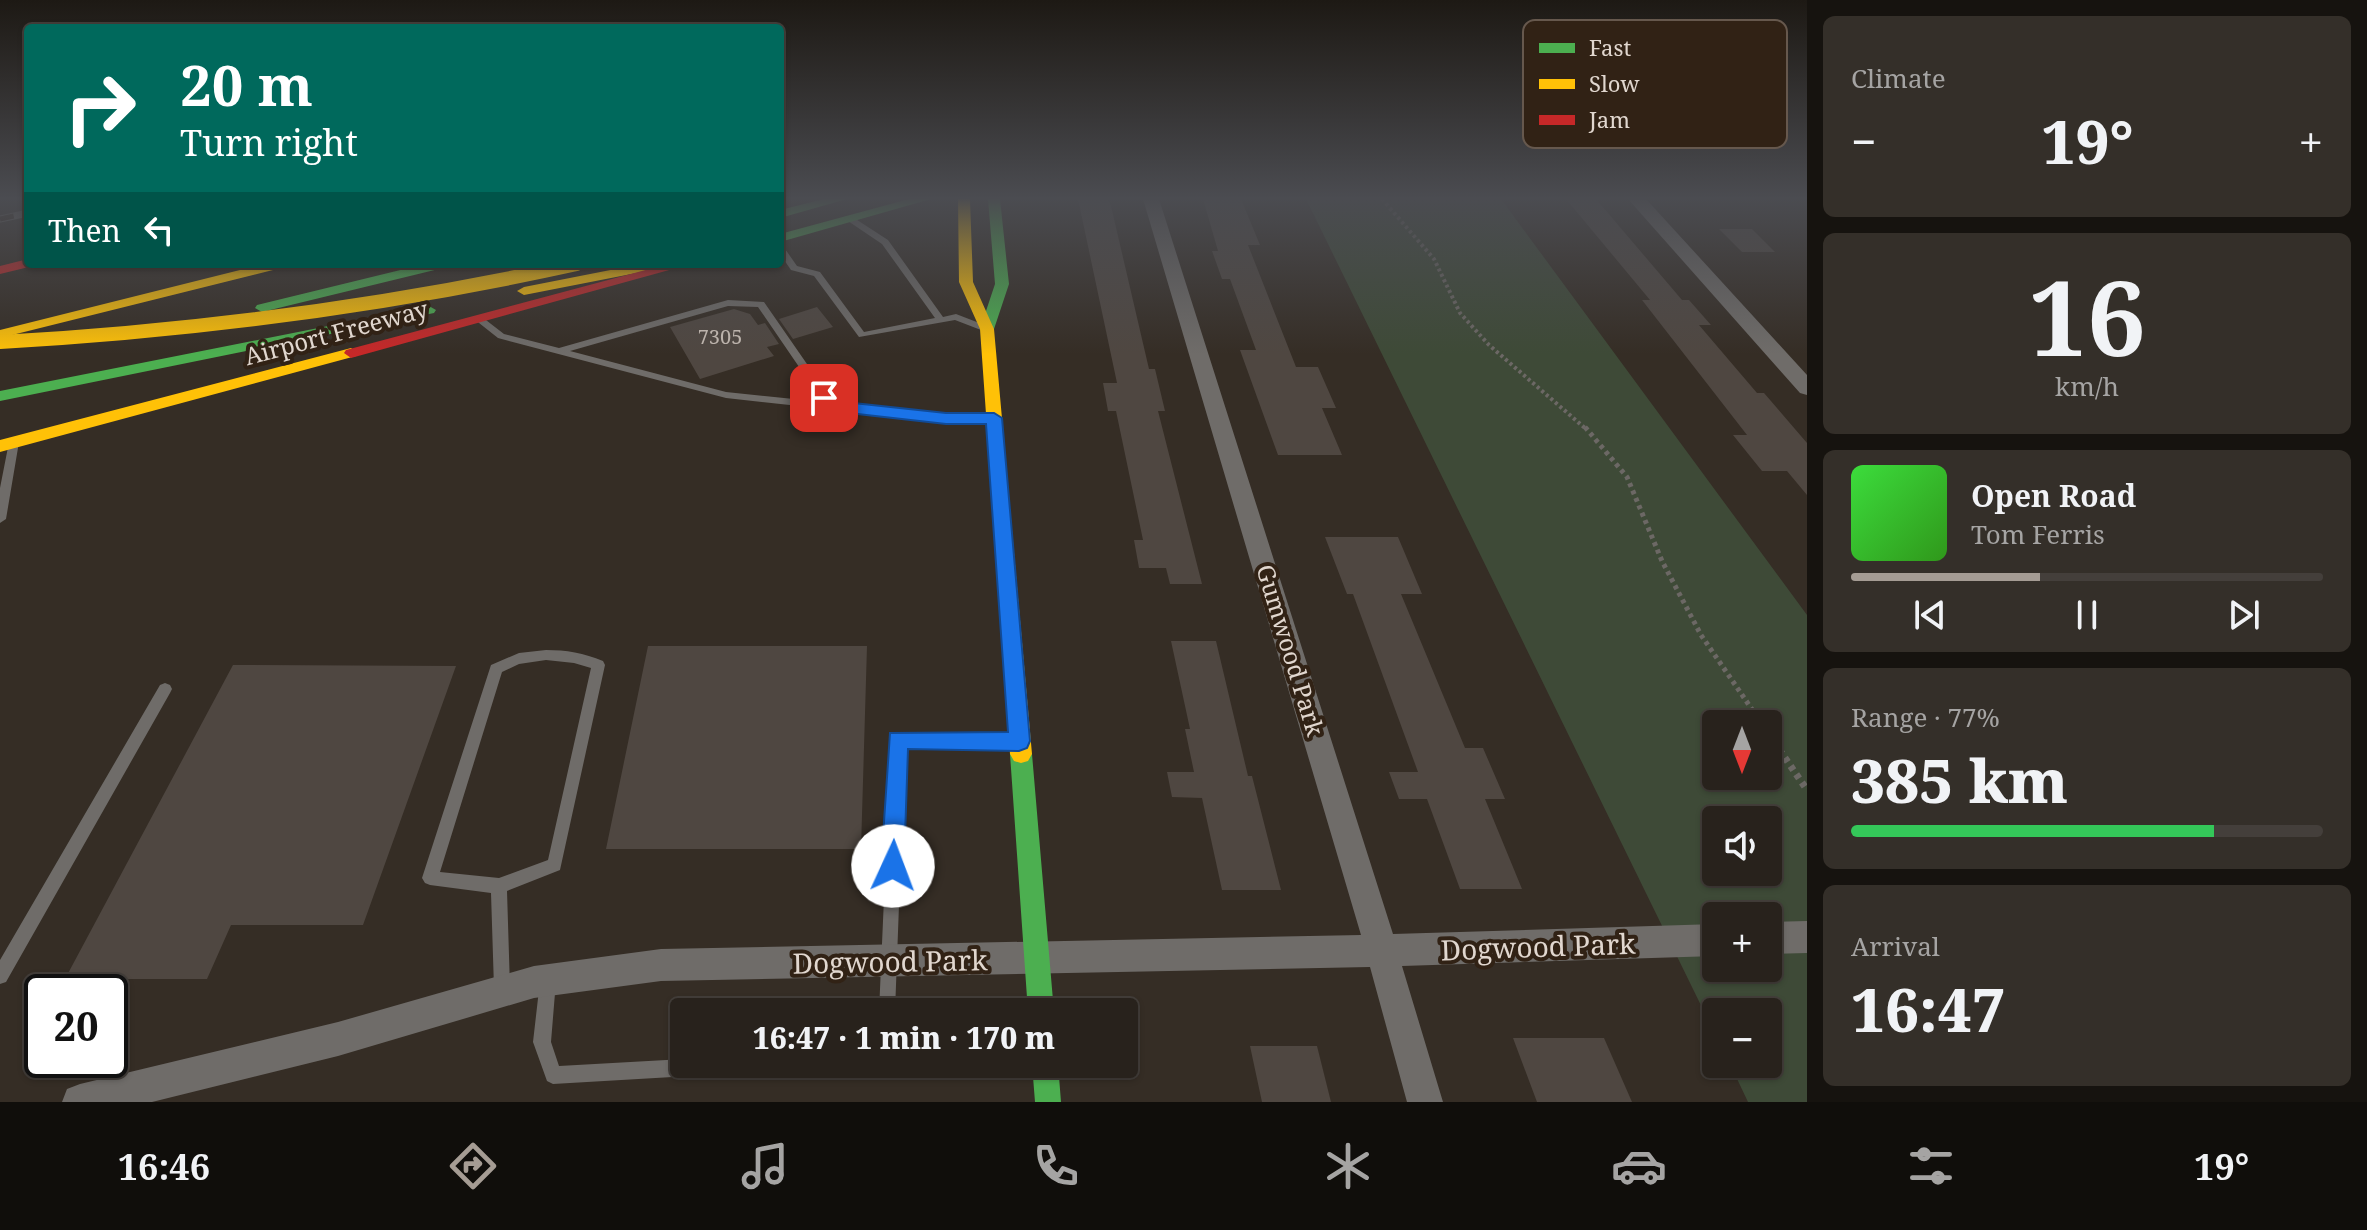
<!DOCTYPE html>
<html lang="en">
<head>
<meta charset="utf-8">
<style>
  body { margin:0; font-family:"Noto Serif",serif; background:#342f29; color:#f1f3f6; height:100vh; display:flex; flex-direction:column; font-size:30px; white-space:nowrap }
  * { box-sizing:border-box; margin:0 }
  p { font-size:26px; color:#a5a4a3 }
  .icon { flex:none; width:44px; height:44px; fill:none; stroke:currentColor; stroke-width:2; stroke-linecap:round; stroke-linejoin:round }
  .map { position:relative; flex:1; overflow:hidden }
  .side { display:flex; flex-direction:column; gap:16px; padding:16px; background:#16130f; width:560px }
  .side>* { flex:none }
  .guide { position:absolute; left:24px; top:24px; width:760px; height:244px; border-radius:8px; box-shadow:0 2px 6px #0004,0 0 0 2px #443f3b; background:#00695c; color:#fff; overflow:hidden }
  .needle { width:52px; rotate:180deg }
  .fabs { position:absolute; left:1702px; top:710px; display:grid; gap:16px }
  .fabs a { display:grid; place-items:center; width:80px; height:80px; border-radius:8px; background:#28221c; box-shadow:0 2px 6px #0004,0 0 0 2px #443f3b; font-size:40px }
  .speed { position:absolute; left:24px; top:974px; display:flex; gap:16px; font-size:40px; font-weight:700; text-align:center }
  .speed>* { display:grid; place-content:center; width:104px; height:104px; border-radius:50%; background:#28221c; box-shadow:0 2px 6px #0004,0 0 0 2px #443f3b; line-height:1 }
  .speed .limit { border:4px solid #111; border-radius:12px; background:#fff; color:#111 }
  .pin { position:absolute; display:grid; place-items:center; width:68px; height:68px; color:#fff; margin:-34px; border-radius:16px; box-shadow:0 4px 12px #0006 }
  .me { position:absolute; width:88px; margin:-44px; rotate:2deg; stroke-linejoin:round; filter:drop-shadow(0 0 6px #0008) }
  .turn { display:flex; align-items:center; gap:28px; height:168px; padding:0 24px; font-size:36px }
  .turn .icon { width:104px; height:104px; stroke-width:2.5 }
  .turn b { display:block; font-size:56px; line-height:68px }
  .then { display:flex; align-items:center; height:76px; padding:0 24px; background:#0003; gap:16px; font-size:30px }
  .big { font-size:60px; font-weight:800; line-height:1.1 }
  .side .widget { flex:1; display:flex; flex-direction:column; justify-content:center; gap:12px; min-width:0; padding:0 28px; border-radius:12px; background:#342f29 }
  .side .dial { align-items:center; gap:0 }
  .dial b { font-size:104px; line-height:1 }
  .song { display:flex; align-items:center; gap:24px }
  .cover { width:96px; height:96px; border-radius:12px; background:linear-gradient(135deg,hsl(120 70% 55%),hsl(110 70% 35%)) }
  .played { height:8px; border-radius:4px; background:linear-gradient(90deg,#a59c94 40%,#443f3b 40%) }
  .keys { display:flex; justify-content:space-around; direction:ltr }
  .heat { display:flex; justify-content:space-between; align-items:center; font-size:44px; direction:ltr }
  .charge { height:12px; border-radius:6px; background:linear-gradient(90deg,#34c759 77%,#443f3b 0) }
  .trip { position:absolute; left:670px; top:998px; width:468px; height:80px; border-radius:8px; background:#28221c; box-shadow:0 2px 6px #0004,0 0 0 2px #443f3b; font-weight:800; line-height:80px; text-align:center }
  .dock { display:flex; height:128px; justify-content:space-around; align-items:center; background:#100e0b; color:#a5a4a3 }
  .dock .icon { width:56px; height:56px }
  .dock .current { color:#a59c94 }
  .dock b { font-size:36px; color:#f1f3f6 }
  main { display:flex; flex:1; min-height:0 }
  .map>svg:first-child { display:block }
  .green { fill:#3e4a37; fill-rule:evenodd }
  .building { fill:#4f4741 }
  .lines { fill:none; stroke-linecap:round; stroke-linejoin:round }
  .path-far2 { stroke:#6c6865; stroke-width:4; stroke-dasharray:3 3; stroke-linecap:butt }
  .path-far1 { stroke:#6c6865; stroke-width:5; stroke-dasharray:4 4; stroke-linecap:butt }
  .path { stroke:#6c6865; stroke-width:7; stroke-dasharray:5 5; stroke-linecap:butt }
  .lane { fill:#6f6c69; fill-rule:evenodd }
  .street { fill:#6f6c69; fill-rule:evenodd }
  .fast { fill:#4caf50; fill-rule:evenodd }
  .slow { fill:#ffc107; fill-rule:evenodd }
  .jam { fill:#c62828; fill-rule:evenodd }
  .rail-casing { stroke:#706c68; stroke-width:7 }
  .rail { stroke:#312215; stroke-width:5; stroke-dasharray:14; stroke-linecap:butt }
  .slow-bridge { stroke:#ffc107; stroke-width:14 }
  .route { fill:#1a73e8; stroke:#114b97; stroke-width:2 }
  .labels { text-anchor:middle; dominant-baseline:central; stroke-width:8; stroke-linejoin:round; paint-order:stroke }
  .number-label { font-size:20px; fill:#bcb3ac }
  .street-label { font-size:24px; fill:#e1d7cf; stroke:#312215 }
  .near-street-label { font-size:28px; fill:#e1d7cf; stroke:#312215 }
  .key { fill:#312215; stroke:#66584d; stroke-width:2 }
  .key-label { font-size:22px; fill:#e1d7cf }
</style>
</head>
<body>
<main>
<div class="map">
<svg width="1807" height="1102" viewBox="0 0 1807 1102">
  <rect width="100%" height="100%" fill="#352d25"/>
  <!-- green -->
  <path class="green" d="M 1306,199 L 1501,199 L 1807,615 L 1807,1102 L 1748,1102 L 1730,1064 L 1768,1064 L 1768,1012 L 1716,1012 L 1716,1036 ZM 1716,724 L 1768,724 L 1768,776 L 1716,776 ZM 1716,820 L 1768,820 L 1768,872 L 1716,872 ZM 1716,916 L 1768,916 L 1768,968 L 1716,968 Z"/>
  <!-- building -->
  <path class="building" d="M 1078,199 L 1108,199 L 1111,206 L 1149,369 L 1155,369 L 1165,411 L 1158,411 L 1202,584 L 1170,584 L 1166,568 L 1139,568 L 1134,540 L 1143,540 L 1116,411 L 1108,411 L 1103,383 L 1117,383 Z
    M 1203,199 L 1241,199 L 1260,245 L 1248,245 L 1296,367 L 1318,367 L 1336,408 L 1322,408 L 1342,455 L 1278,455 L 1240,350 L 1256,350 L 1230,279 L 1222,279 L 1212,251 L 1218,251 Z
    M 1566,199 L 1596,199 L 1682,300 L 1689,300 L 1711,325 L 1699,325 L 1757,393 L 1764,393 L 1807,443 L 1807,495 L 1787,471 L 1762,471 L 1733,435 L 1747,435 L 1642,300 L 1650,300 Z
    M 1719,229 L 1752,229 L 1775,252 L 1742,252 Z
    M 817,307 L 833,327 L 793,339 L 779,319 Z
    M 734,309 L 750,314 L 758,325 L 765,323 L 779,344 L 767,347 L 774,356 L 700,379 L 670,327 Z
    M 1325,537 L 1398,537 L 1422,594 L 1401,594 L 1465,748 L 1483,748 L 1505,799 L 1485,799 L 1522,889 L 1460,889 L 1427,799 L 1399,799 L 1389,772 L 1418,772 L 1353,594 L 1347,594 Z
    M 1171,641 L 1216,641 L 1248,776 L 1252,776 L 1281,890 L 1222,890 L 1202,798 L 1172,797 L 1167,772 L 1194,772 L 1185,729 L 1190,729 Z
    M 648,646 L 867,646 L 861,849 L 606,849 Z
    M 233,665 L 456,666 L 363,925 L 231,925 L 207,979 L 65,979 Z
    M 1513,1038 L 1604,1038 L 1632,1102 L 1537,1102 Z
    M 1250,1046 L 1317,1046 L 1331,1102 L 1262,1102 Z"/>
  <g class="lines">
    <!-- path-far2 -->
    <path class="path-far2" d="M 1382,199 L 1434,259 L 1460,313 L 1489,345 L 1586,429"/>
    <!-- path-far1 -->
    <path class="path-far1" d="M 1585,427 L 1627,477 L 1662,561 L 1701,635 L 1762,724"/>
    <!-- path -->
    <path class="path" d="M 1768,733 L 1807,790"/>
    <!-- lane -->
    <path class="lane" d="M 851,216 L 888,240 L 943,317 L 956,314 L 987,326 L 987,330 L 981,330 L 955,320 L 859,337 L 814,276 L 791,270 L 780,254 L 780,245 L 783,246 L 797,266 L 820,272 L 864,332 L 935,318 L 882,244 L 848,221 L 847,219 Z
      M 728,300 L 764,302 L 834,403 L 946,414 L 994,414 L 999,418 L 994,422 L 946,422 L 726,398 L 498,338 L 474,319 L 479,316 L 482,317 L 504,334 L 559,348 ZM 728,306 L 758,307 L 823,402 L 726,392 L 570,351 Z
      M 14,438 L 19,442 L 6,519 L 0,523 L 0,488 L 9,442 Z
      M 546,650 C 566,650 584,653 603,661 L 605,665 L 560,870 L 507,891 L 510,988 L 508,994 L 502,996 L 496,994 L 494,988 L 491,893 L 430,885 L 425,883 L 422,878 L 491,665 L 519,653 ZM 546,660 L 574,663 L 591,668 L 548,860 L 499,878 L 440,872 L 502,672 L 519,664 Z
      M 165,683 L 170,685 L 172,689 L 170,693 L 6,982 L 0,984 L 0,960 L 160,685 Z
      M 898,733 L 1016,735 L 1021,737 L 1023,741 L 1021,745 L 1016,747 L 905,745 L 895,1012 L 879,1012 L 891,739 L 893,735 Z
      M 548,973 L 554,975 L 556,981 L 551,1042 L 559,1066 L 684,1059 L 684,1064 L 750,1064 L 747,1070 L 741,1073 L 553,1084 L 547,1081 L 533,1042 L 540,981 L 542,975 Z"/>
    <!-- street -->
    <path class="street" d="M 1143,199 L 1159,199 L 1393,934 L 1716,924 L 1716,956 L 1402,966 L 1443,1102 L 1407,1102 L 1370,967 L 661,981 L 534,998 L 338,1056 L 152,1102 L 62,1102 L 67,1089 L 80,1084 L 338,1022 L 534,966 L 661,949 L 1361,935 Z
      M 1628,199 L 1646,199 L 1807,375 L 1807,395 L 1800,393 Z
      M 1807,921 L 1807,953 L 1768,954 L 1768,922 Z"/>
    <!-- fast -->
    <path class="fast" d="M 824,199 L 847,199 L 780,218 L 780,210 Z
      M 909,199 L 931,199 L 780,242 L 780,234 Z
      M 988,199 L 1000,199 L 1009,284 L 994,329 L 987,333 L 980,329 L 995,284 Z
      M 425,264 L 449,264 L 447,267 L 262,312 L 255,308 L 257,305 Z
      M 429,306 L 436,310 L 434,313 L 0,401 L 0,391 Z
      M 1021,745 L 1028,747 L 1032,754 L 1054,1012 L 1028,1012 L 1010,754 L 1014,747 Z
      M 1032,1064 L 1058,1064 L 1061,1102 L 1035,1102 Z"/>
    <!-- slow -->
    <path class="slow" d="M 958,199 L 970,199 L 973,282 L 994,329 L 1032,754 L 1028,761 L 1021,763 L 1014,761 L 1010,754 L 980,329 L 959,282 Z
      M 264,264 L 287,264 L 285,267 L 0,338 L 0,330 Z
      M 641,264 L 669,264 L 662,268 L 524,295 L 517,291 L 524,287 Z
      M 351,348 L 358,353 L 356,356 L 0,452 L 0,440 Z"/>
    <!-- jam -->
    <path class="jam" d="M 28,259 L 28,264 L 34,264 L 33,266 L 0,274 L 0,266 Z
      M 668,264 L 691,264 L 351,358 L 344,353 L 346,350 Z"/>
    <defs>
      <path id="rail" d="M 0,219 L 28,213"/>
    </defs>
    <!-- rail casing -->
    <use href="#rail" class="rail-casing"/>
    <!-- rail -->
    <use href="#rail" class="rail"/>
    <!-- slow-bridge -->
    <path class="slow-bridge" d="M 0,342 C 195,331 386,306 577,264"/>
  </g>
  <!-- sky -->
  <linearGradient id="sky" x2="0" y2="1"><stop stop-color="#1d1914"/><stop offset="0.56" stop-color="#4b4c51"/><stop offset="1" stop-color="#4b4c51" stop-opacity="0"/></linearGradient>
  <rect width="1807" height="354" fill="url(#sky)"/>
  <!-- route -->
  <path class="route" d="M 824,393 L 835,401 L 946,413 L 994,413 L 1002,418 L 1030,741 L 1027,748 L 1019,751 L 908,749 L 904,866 L 901,874 L 893,877 L 885,874 L 881,866 L 890,733 L 1008,732 L 986,424 L 946,424 L 831,411 L 816,398 Z"/>
  <g class="labels">
    <!-- number labels -->
    <g class="number-label">
      <text x="720" y="336">7305</text>
    </g>
    <!-- street labels -->
    <g class="street-label">
      <text transform="translate(336 332) rotate(-15)">Airport Freeway</text>
      <text transform="translate(1291 650) rotate(73)">Gumwood Park</text>
    </g>
    <!-- near-street labels -->
    <g class="near-street-label">
      <text transform="translate(1538 946) rotate(-2)">Dogwood Park</text>
      <text transform="translate(890 961) rotate(-1)">Dogwood Park</text>
    </g>
  </g>
  <!-- legend -->
  <rect x="1523" y="20" width="264" height="128" rx="12" class="key"/>
  <rect x="1539" y="43" width="36" height="10" fill="#4caf50"/>
  <rect x="1539" y="79" width="36" height="10" fill="#ffc107"/>
  <rect x="1539" y="115" width="36" height="10" fill="#c62828"/>
  <g class="key-label">
    <text x="1589" y="56">Fast</text>
    <text x="1589" y="92">Slow</text>
    <text x="1589" y="128">Jam</text>
  </g>
</svg>
<div class="fabs">
<a><svg class="needle" viewBox="-14 -14 28 28"><path d="M0-13l5 13h-10z" fill="#e53935"/><path d="M0 13l5-13h-10z" fill="#a5a4a3"/></svg></a>
<a><svg class="icon" aria-label="sound" viewBox="0 0 24 24"><path d="M4 9h4l5-4v14l-5-4H4zM17 9q2 3 0 6"/></svg></a>
<a>+</a>
<a>−</a>
</div>
<div class="speed"><div class="limit">20</div></div>
<div class="pin" style="left:824px;top:398px;background:#d93025"><svg class="icon" aria-label="arrive" viewBox="0 0 24 24"><path d="M6 21V4h12l-3 4 3 4H6"/></svg></div>
<svg class="me" style="left:893px;top:866px" viewBox="-20 -20 40 40"><circle r="19" fill="#fff"/><path d="M0-13L10 11 0 6-10 11z" fill="#1a73e8"/></svg>
<div class="trip">16:47 · 1 min · 170 m</div>
<div class="guide">
<div class="turn"><svg class="icon" aria-label="right" viewBox="0 0 24 24"><path d="M7 20v-9h11M14 6l5 5-5 5"/></svg><div><b>20 m</b>Turn right</div></div>
<div class="then">Then<svg class="icon" aria-label="left" viewBox="0 0 24 24"><path d="M17 20v-9H6M10 6l-5 5 5 5"/></svg></div>
</div>
</div>
<section class="side">
<div class="widget"><p>Climate</p>
<div class="heat"><a>−</a><b class="big">19°</b><a>+</a></div>
</div>
<div class="widget dial"><b>16</b><p>km/h</p></div>
<div class="widget">
<div class="song"><i class="cover"></i><div><b>Open Road</b><p>Tom Ferris</p></div></div>
<div class="played"></div>
<div class="keys"><svg class="icon" aria-label="previous" viewBox="0 0 24 24"><path d="M18 5L8 12l10 7zM5 5v14"/></svg><svg class="icon" aria-label="pause" viewBox="0 0 24 24"><path d="M8 5v14M16 5v14"/></svg><svg class="icon" aria-label="next" viewBox="0 0 24 24"><path d="M6 5l10 7-10 7zM19 5v14"/></svg></div>
</div>
<div class="widget"><p>Range · 77%</p><b class="big">385 km</b><div class="charge"></div></div>
<div class="widget"><p>Arrival</p><b class="big">16:47</b></div>
</section>
</main>
<nav class="dock">
<b>16:46</b>
<svg class="icon current" aria-label="directions" viewBox="0 0 24 24"><path d="M12 3l9 9-9 9-9-9zM9 14v-3h6M13 9l2 2-2 2"/></svg>
<svg class="icon" aria-label="music" viewBox="0 0 24 24"><path d="M9 18V5l10-2v13"/><circle cx="6" cy="18" r="3"/><circle cx="16" cy="16" r="3"/></svg>
<svg class="icon" aria-label="phone" viewBox="0 0 24 24"><path d="M5 4h4l2 5-3 2q2 4 5 5l2-3 5 2v4C11 20 4 13 5 4z"/></svg>
<svg class="icon" aria-label="climate" viewBox="0 0 24 24"><path d="M12 3v18M4 7l16 10M4 17L20 7"/></svg>
<svg class="icon" aria-label="car" viewBox="0 0 24 24"><path d="M5 17H2v-5l4-1 3-4h7l3 4 3 1v5h-3M9 17h6M6 11h13"/><circle cx="7" cy="17" r="2"/><circle cx="17" cy="17" r="2"/></svg>
<svg class="icon" aria-label="filters" viewBox="0 0 24 24"><path d="M4 7h16M4 17h16"/><circle cx="9" cy="7" r="2"/><circle cx="15" cy="17" r="2"/></svg>
<b>19°</b>
</nav>
</body>
</html>
